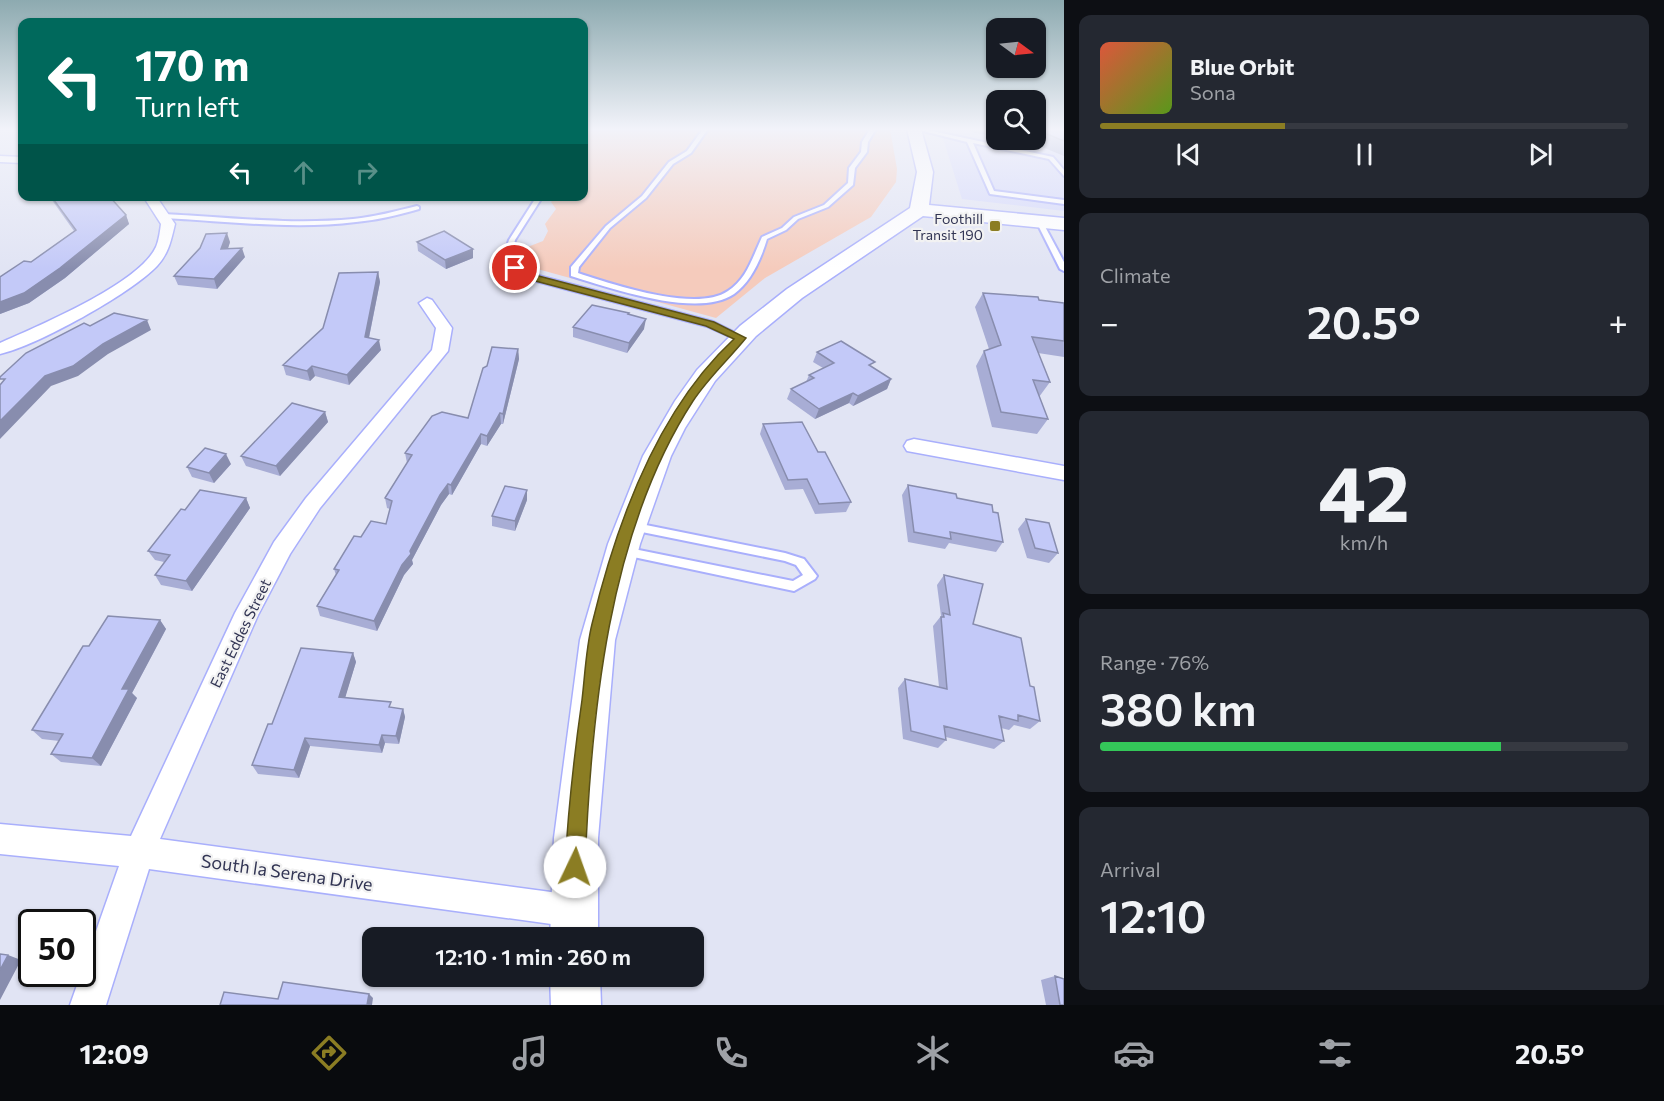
<!DOCTYPE html>
<html lang="en">
<head>
<meta charset="utf-8">
<style>
  body { margin:0; font-family:Commissioner,sans-serif; background:#242831; color:#f1f3f6; height:100vh; display:flex; flex-direction:column; font-size:22px; white-space:nowrap }
  * { box-sizing:border-box; margin:0 }
  p { font-size:20px; color:#9ea1a6 }
  .icon { flex:none; width:33px; height:33px; fill:none; stroke:currentColor; stroke-width:2; stroke-linecap:round; stroke-linejoin:round }
  .map { position:relative; flex:1; overflow:hidden }
  .drawer { display:flex; flex-direction:column; gap:15px; padding:15px; background:#0d0f14; width:600px }
  .drawer>* { flex:none }
  .hud { position:absolute; left:18px; top:18px; width:570px; height:183px; border-radius:12px; box-shadow:0 2px 4px #0004; background:#00695c; color:#fff; overflow:hidden }
  .needle { width:39px; rotate:105deg }
  .fabs { position:absolute; left:986px; top:18px; display:grid; gap:12px }
  .fabs a { display:grid; place-items:center; width:60px; height:60px; border-radius:12px; background:#171b24; box-shadow:0 2px 4px #0004; font-size:30px }
  .speed { position:absolute; left:18px; top:909px; display:flex; gap:12px; font-size:30px; font-weight:700; text-align:center }
  .speed>* { display:grid; place-content:center; width:78px; height:78px; border-radius:50%; background:#171b24; box-shadow:0 2px 4px #0004; line-height:1 }
  .speed .limit { border:3px solid #111; border-radius:9px; background:#fff; color:#111 }
  .pin { position:absolute; display:grid; place-items:center; width:51px; height:51px; color:#fff; margin:-26px; border:3px solid #fff; border-radius:50%; box-shadow:0 2px 6px #0007 }
  .me { position:absolute; width:66px; margin:-33px; rotate:3deg; stroke-linejoin:round; filter:drop-shadow(0 0 4px #0008) }
  .turn { display:flex; align-items:center; gap:21px; height:126px; padding:0 18px; font-size:27px }
  .turn .icon { width:78px; height:78px; stroke-width:2.5 }
  .turn b { display:block; font-size:42px; line-height:51px }
  .lanes { display:flex; align-items:center; height:57px; padding:0 18px; background:#0003; justify-content:center; gap:30px; direction:ltr }
  .lanes .off { opacity:.35 }
  .big { font-size:45px; font-weight:600; line-height:1.1 }
  .drawer .card { flex:1; display:flex; flex-direction:column; justify-content:center; gap:9px; min-width:0; padding:0 21px; border-radius:12px; background:#242831 }
  .drawer .dial { align-items:center; gap:0 }
  .dial b { font-size:78px; line-height:1 }
  .song { display:flex; align-items:center; gap:18px }
  .cover { width:72px; height:72px; border-radius:9px; background:linear-gradient(135deg,hsl(10 70% 55%),hsl(90 70% 35%)) }
  .played { height:6px; border-radius:3px; background:linear-gradient(90deg,#8b7d23 35%,#363941 35%) }
  .keys { display:flex; justify-content:space-around; direction:ltr }
  .heat { display:flex; justify-content:space-between; align-items:center; font-size:33px; direction:ltr }
  .charge { height:9px; border-radius:4px; background:linear-gradient(90deg,#34c759 76%,#363941 0) }
  .trip { position:absolute; left:362px; top:927px; width:342px; height:60px; border-radius:12px; background:#171b24; box-shadow:0 2px 4px #0004; font-weight:600; line-height:60px; text-align:center }
  .tab-bar { display:flex; height:96px; justify-content:space-around; align-items:center; background:#090b0e; color:#9ea1a6 }
  .tab-bar .icon { width:42px; height:42px }
  .tab-bar .active { color:#8b7d23 }
  .tab-bar b { font-size:27px; color:#f1f3f6 }
  main { display:flex; flex:1; min-height:0 }
  .map>svg:first-child { display:block }
  .built { fill:#d4d8fb }
  .green { fill:#f5cbbc }
  .lines { fill:none; stroke-linecap:round; stroke-linejoin:round }
  .lane-casing { stroke:#a9affc; stroke-width:4 }
  .street-casing { stroke:#a9affc; stroke-width:3 }
  .secondary-casing { stroke:#a9affc; stroke-width:3 }
  .lane { fill:#fff; fill-rule:evenodd }
  .street { fill:#fff; fill-rule:evenodd }
  .secondary { fill:#fff; fill-rule:evenodd }
  .wall { fill:#a8add5 }
  .shaded-wall { fill:#888dae }
  .building { fill:#c3c9f8; stroke:#888dae; stroke-width:1.5 }
  .route { fill:#8b7d23; stroke:#5a5117; stroke-width:1.5 }
  .poi-dot { fill:#8b7d23; stroke:#f2f2f2; stroke-width:2 }
  .labels { text-anchor:middle; dominant-baseline:central; stroke-width:4.5; stroke-linejoin:round; paint-order:stroke }
  .far-poi-label { font-size:14px; fill:#323554; stroke:#f2f2f2; text-anchor:end }
  .street-label { font-size:15px; fill:#323554; stroke:#f2f2f2 }
  .near-street-label { font-size:18px; fill:#323554; stroke:#f2f2f2 }
</style>
</head>
<body>
<main>
<div class="map">
<svg width="1064" height="1005" viewBox="0 0 1064 1005">
  <rect width="100%" height="100%" fill="#e1e4f4"/>
  <!-- built -->
  <path class="built" d="M 940,129 L 996,129 L 996,140 L 1035,140 L 1064,129 L 1064,211 L 962,199 Z"/>
  <!-- green -->
  <path class="green" d="M 584,129 L 890,129 L 897,169 L 896,182 L 871,217 L 765,278 L 716,318 L 530,267 L 525,248 L 543,241 L 548,231 L 545,224 L 556,209 L 551,202 L 555,197 L 584,196 Z"/>
  <g class="lines">
    <defs>
      <path id="lane" d="M 703,129 L 708,129 L 691,153 L 673,164 L 646,198 L 610,228 L 579,267 L 578,273 C 612,284 696,313 728,291 C 747,279 753,256 762,237 L 782,228 L 794,217 L 824,205 L 848,183 L 849,168 L 861,152 L 862,142 L 870,129 L 876,129 L 868,142 L 867,152 L 855,168 L 853,185 L 828,207 L 798,219 L 786,230 L 767,239 C 761,259 751,282 734,294 C 698,319 610,288 571,276 L 571,267 L 606,226 L 642,196 L 669,162 L 687,151 Z
        M 915,129 L 923,129 L 1053,157 L 1064,170 L 1064,176 L 1049,159 L 973,143 L 994,191 L 1064,200 L 1064,204 L 990,194 L 967,142 Z
        M 537,196 L 543,196 L 515,240 L 511,258 L 531,274 L 713,322 L 745,338 L 744,340 L 738,340 L 707,326 L 525,278 L 503,259 L 509,240 Z
        M 417,206 L 419,207 L 419,209 C 398,215 378,220 356,222 C 292,230 227,221 163,218 L 160,216 L 163,214 C 226,217 290,225 353,219 C 375,217 396,211 417,206 Z
        M 1037,220 L 1042,221 L 1064,262 L 1064,271 L 1060,269 L 1036,221 Z
        M 631,522 L 785,553 L 804,559 L 817,576 L 815,579 L 794,591 L 624,555 L 620,554 L 618,551 L 620,548 L 624,547 L 793,581 L 803,575 L 796,565 L 785,561 L 627,529 L 626,526 L 627,523 Z"/>
      <path id="street" d="M 0,156 L 22,157 L 22,163 L 0,162 Z
        M 143,196 L 156,196 L 175,224 C 171,240 169,253 157,266 C 130,294 38,345 0,354 L 0,343 C 38,326 139,284 156,247 C 159,240 160,231 161,224 Z
        M 427,298 L 432,300 L 452,328 L 448,351 L 320,508 L 290,554 L 258,615 L 160,839 L 573,895 L 584,900 L 589,911 L 584,922 L 573,927 L 149,869 L 106,1005 L 70,1005 L 119,866 L 0,854 L 0,824 L 131,836 L 235,613 L 274,542 L 306,498 L 432,350 L 436,328 L 419,303 Z
        M 914,439 L 1064,466 L 1064,480 L 907,451 L 904,446 L 907,441 Z"/>
      <path id="secondary" d="M 907,129 L 921,129 L 933,172 L 929,205 L 1064,218 L 1064,230 L 923,216 L 802,298 L 756,336 L 715,381 L 685,428 L 671,456 L 640,544 L 615,640 L 598,838 L 598,938 L 550,938 L 554,838 L 580,640 L 608,544 L 643,456 L 675,401 L 697,370 L 740,326 L 787,289 L 910,208 L 917,172 Z
        M 550,976 L 600,976 L 601,1005 L 551,1005 Z"/>
    </defs>
    <!-- lane casing -->
    <use href="#lane" class="lane-casing"/>
    <!-- street casing -->
    <use href="#street" class="street-casing"/>
    <!-- secondary casing -->
    <use href="#secondary" class="secondary-casing"/>
    <!-- lane -->
    <use href="#lane" class="lane"/>
    <!-- street -->
    <use href="#street" class="street"/>
    <!-- secondary -->
    <use href="#secondary" class="secondary"/>
  </g>
  <!-- wall -->
  <path class="wall" d="M 967,129 L 996,129 L 996,136 L 975,133 Z
    M 1035,129 L 1064,129 L 1064,156 L 1025,140 L 1035,140 Z
    M 49,196 L 109,196 L 126,215 L 129,224 L 65,278 L 29,303 L 0,314 L 0,277 L 31,262 L 74,231 Z
    M 436,196 L 455,196 L 454,198 Z
    M 230,242 L 228,248 L 245,257 L 217,289 L 178,285 L 174,276 Z
    M 417,242 L 473,258 L 446,269 L 418,251 Z
    M 378,272 L 380,282 L 369,338 L 381,350 L 349,385 L 315,376 L 310,381 L 286,375 L 283,365 L 323,328 Z
    M 983,293 L 1064,303 L 1064,357 L 1038,353 L 1050,382 L 1039,397 L 1048,419 L 1037,434 L 992,427 L 976,366 L 984,351 L 989,349 L 975,307 Z
    M 629,315 L 644,329 L 627,353 L 573,337 L 573,327 Z
    M 518,349 L 519,359 L 503,424 L 501,424 L 487,446 L 481,444 L 452,495 L 449,494 L 441,505 L 412,560 L 413,564 L 404,575 L 377,631 L 320,616 L 317,606 L 336,575 L 334,569 L 361,537 L 386,524 L 390,509 L 387,508 L 385,498 L 407,463 L 405,453 L 468,418 Z
    M 817,352 L 873,368 L 891,379 L 887,389 L 853,406 L 849,403 L 815,419 L 787,399 L 791,389 L 806,382 L 809,375 L 823,368 L 813,362 Z
    M 325,412 L 328,422 L 280,476 L 246,466 L 241,456 Z
    M 763,424 L 818,452 L 851,502 L 846,512 L 815,514 L 803,489 L 785,490 L 760,434 Z
    M 231,464 L 214,483 L 192,477 L 187,467 Z
    M 908,485 L 957,498 L 993,512 L 1003,542 L 996,552 L 949,543 L 945,549 L 908,542 L 902,495 Z
    M 246,498 L 250,508 L 192,591 L 161,585 L 155,575 L 164,562 L 155,560 L 148,551 L 185,510 Z
    M 527,500 L 515,531 L 492,526 L 492,516 Z
    M 1026,519 L 1058,553 L 1049,563 L 1027,558 L 1018,529 Z
    M 944,575 L 973,624 L 1030,686 L 1040,721 L 1030,729 L 1014,725 L 1009,730 L 1001,728 L 1004,741 L 994,749 L 946,737 L 946,740 L 938,748 L 903,739 L 898,688 L 905,679 L 939,687 L 933,626 L 941,616 L 937,585 Z
    M 160,620 L 166,629 L 132,693 L 137,698 L 101,766 L 61,762 L 51,754 L 59,741 L 42,739 L 32,730 L 89,646 Z
    M 353,653 L 356,662 L 345,697 L 392,708 L 403,709 L 405,717 L 399,744 L 385,743 L 382,753 L 310,746 L 299,778 L 258,774 L 252,765 L 272,724 Z
    M 1055,976 L 1064,1005 L 1046,1005 L 1041,980 Z"/>
  <!-- shaded-wall -->
  <path class="shaded-wall" d="M 126,215 L 129,224 L 65,278 L 29,303 L 0,314 L 0,302 Z
    M 227,233 L 230,242 L 225,258 L 221,249 Z
    M 242,248 L 245,257 L 217,289 L 214,279 Z
    M 473,249 L 473,258 L 446,269 L 445,260 Z
    M 378,272 L 380,282 L 367,347 L 365,337 Z
    M 646,319 L 644,329 L 627,353 L 629,343 Z
    M 147,320 L 151,330 L 108,354 L 78,376 L 51,386 L 0,439 L 0,421 L 45,376 Z
    M 379,340 L 381,350 L 349,385 L 347,375 Z
    M 518,349 L 519,359 L 503,424 L 503,414 Z
    M 312,366 L 315,376 L 310,381 L 307,371 Z
    M 891,379 L 887,389 L 853,406 L 858,396 Z
    M 853,393 L 849,403 L 815,419 L 819,409 Z
    M 325,412 L 328,422 L 280,476 L 276,466 Z
    M 500,413 L 501,424 L 487,446 L 487,436 Z
    M 481,434 L 481,444 L 452,495 L 451,485 Z
    M 226,454 L 231,464 L 214,483 L 209,473 Z
    M 448,484 L 449,494 L 441,505 L 412,560 L 413,564 L 404,575 L 377,631 L 374,621 L 402,565 L 440,495 Z
    M 527,490 L 527,500 L 515,531 L 515,521 Z
    M 246,498 L 250,508 L 192,591 L 186,581 Z
    M 160,620 L 166,629 L 132,693 L 137,698 L 101,766 L 92,758 L 122,689 Z
    M 353,653 L 356,662 L 343,705 L 339,697 Z
    M 403,709 L 405,717 L 399,744 L 396,736 Z
    M 382,735 L 385,743 L 382,753 L 379,745 Z
    M 305,738 L 310,746 L 299,778 L 294,770 Z
    M 8,955 L 21,960 L 0,1000 L 0,970 Z
    M 369,994 L 373,998 L 372,1005 L 367,1005 Z"/>
  <!-- building -->
  <path class="building" d="M 1035,129 L 1064,129 L 1064,141 Z
    M 51,196 L 109,196 L 126,215 L 60,268 L 24,293 L 0,302 L 0,277 L 24,261 L 31,262 L 76,230 Z
    M 444,231 L 473,249 L 445,260 L 417,242 Z
    M 227,233 L 221,249 L 242,248 L 214,279 L 174,276 L 200,248 L 206,234 Z
    M 378,272 L 365,337 L 379,340 L 347,375 L 312,366 L 307,371 L 283,365 L 323,328 L 339,273 Z
    M 983,293 L 1038,297 L 1039,300 L 1064,303 L 1064,341 L 1032,337 L 1050,382 L 1033,380 L 1048,419 L 1001,412 L 984,351 L 1001,345 Z
    M 592,305 L 629,313 L 628,314 L 646,319 L 629,343 L 573,327 Z
    M 114,313 L 147,320 L 103,344 L 73,366 L 45,376 L 0,421 L 0,385 L 5,379 L 0,379 L 0,377 L 26,353 L 84,323 L 90,326 Z
    M 841,341 L 875,362 L 869,365 L 891,379 L 858,396 L 853,393 L 819,409 L 791,389 L 814,378 L 809,375 L 834,363 L 817,352 Z
    M 492,347 L 518,349 L 503,414 L 500,413 L 487,436 L 481,434 L 451,485 L 448,484 L 440,495 L 410,551 L 411,554 L 402,565 L 374,621 L 317,606 L 339,570 L 334,569 L 354,536 L 361,537 L 371,521 L 386,524 L 392,501 L 385,498 L 412,455 L 405,453 L 432,416 L 442,412 L 468,418 L 483,368 L 487,366 Z
    M 292,403 L 325,412 L 276,466 L 241,456 Z
    M 802,422 L 818,452 L 825,452 L 851,502 L 819,504 L 807,479 L 788,480 L 763,424 Z
    M 205,448 L 226,454 L 209,473 L 187,467 Z
    M 908,485 L 956,494 L 957,498 L 992,505 L 993,512 L 998,513 L 1003,542 L 950,532 L 951,539 L 914,532 Z
    M 505,486 L 527,490 L 515,521 L 492,516 Z
    M 200,490 L 246,498 L 186,581 L 155,575 L 170,555 L 148,551 L 181,509 L 185,510 Z
    M 1026,519 L 1049,523 L 1058,553 L 1035,548 Z
    M 944,575 L 983,584 L 973,624 L 1021,638 L 1030,686 L 1034,687 L 1040,721 L 1018,715 L 1018,721 L 999,716 L 1004,741 L 944,726 L 946,740 L 911,731 L 905,679 L 947,689 L 941,617 L 944,617 L 943,613 L 950,615 Z
    M 108,616 L 160,620 L 122,689 L 129,689 L 92,758 L 51,754 L 63,734 L 32,730 L 83,646 L 89,646 Z
    M 301,648 L 353,653 L 339,697 L 391,702 L 389,707 L 403,709 L 396,736 L 382,735 L 379,745 L 305,738 L 294,770 L 252,765 L 268,724 L 272,724 Z
    M 0,954 L 8,955 L 0,970 Z
    M 1055,976 L 1064,979 L 1064,1005 L 1060,1005 Z
    M 283,982 L 369,994 L 367,1005 L 220,1005 L 224,992 L 278,999 Z"/>
  <!-- sky -->
  <linearGradient id="sky" x2="0" y2="1"><stop stop-color="#8daab0"/><stop offset="0.48" stop-color="#f2f3fa"/><stop offset="1" stop-color="#f2f3fa" stop-opacity="0"/></linearGradient>
  <rect width="1064" height="269" fill="url(#sky)"/>
  <!-- route -->
  <path class="route" d="M 511,266 L 518,266 L 531,274 L 714,322 L 746,338 C 729,359 708,378 693,401 C 608,532 591,714 585,867 L 582,874 L 575,877 L 568,874 L 565,867 C 568,811 574,756 582,700 C 585,675 586,648 592,624 C 616,524 657,410 734,339 L 706,326 L 524,278 L 511,270 Z"/>
  <!-- markers -->
  <rect class="poi-dot" x="989" y="220" width="12" height="12" rx="3"/>
  <g class="labels">
    <!-- far-poi labels -->
    <g class="far-poi-label">
      <text x="983" y="218">Foothill<tspan x="983" dy="16">Transit 190</tspan></text>
    </g>
    <!-- street labels -->
    <g class="street-label">
      <text transform="translate(240 633) rotate(-64)">East Eddes Street</text>
    </g>
    <!-- near-street labels -->
    <g class="near-street-label">
      <text transform="translate(287 872) rotate(8)">South la Serena Drive</text>
    </g>
  </g>
</svg>
<div class="fabs">
<a><svg class="needle" viewBox="-14 -14 28 28"><path d="M0-13l5 13h-10z" fill="#e53935"/><path d="M0 13l5-13h-10z" fill="#9ea1a6"/></svg></a>
<a><svg class="icon" aria-label="search" viewBox="0 0 24 24"><circle cx="10" cy="10" r="6"/><path d="M15 15l6 6"/></svg></a>
</div>
<div class="speed"><div class="limit">50</div></div>
<div class="pin" style="left:515px;top:268px;background:#d93025"><svg class="icon" aria-label="arrive" viewBox="0 0 24 24"><path d="M6 21V4h12l-3 4 3 4H6"/></svg></div>
<svg class="me" style="left:575px;top:867px" viewBox="-20 -20 40 40"><circle r="19" fill="#fff"/><path d="M0-13L10 11 0 6-10 11z" fill="#8b7d23"/></svg>
<div class="trip">12:10 · 1 min · 260 m</div>
<div class="hud">
<div class="turn"><svg class="icon" aria-label="left" viewBox="0 0 24 24"><path d="M17 20v-9H6M10 6l-5 5 5 5"/></svg><div><b>170 m</b>Turn left</div></div>
<div class="lanes"><svg class="icon" aria-label="left" viewBox="0 0 24 24"><path d="M17 20v-9H6M10 6l-5 5 5 5"/></svg><svg class="icon off" aria-label="ahead" viewBox="0 0 24 24"><path d="M12 20V5M6 11l6-6 6 6"/></svg><svg class="icon off" aria-label="right" viewBox="0 0 24 24"><path d="M7 20v-9h11M14 6l5 5-5 5"/></svg></div>
</div>
</div>
<section class="drawer">
<div class="card">
<div class="song"><i class="cover"></i><div><b>Blue Orbit</b><p>Sona</p></div></div>
<div class="played"></div>
<div class="keys"><svg class="icon" aria-label="previous" viewBox="0 0 24 24"><path d="M18 5L8 12l10 7zM5 5v14"/></svg><svg class="icon" aria-label="pause" viewBox="0 0 24 24"><path d="M8 5v14M16 5v14"/></svg><svg class="icon" aria-label="next" viewBox="0 0 24 24"><path d="M6 5l10 7-10 7zM19 5v14"/></svg></div>
</div>
<div class="card"><p>Climate</p>
<div class="heat"><a>−</a><b class="big">20.5°</b><a>+</a></div>
</div>
<div class="card dial"><b>42</b><p>km/h</p></div>
<div class="card"><p>Range · 76%</p><b class="big">380 km</b><div class="charge"></div></div>
<div class="card"><p>Arrival</p><b class="big">12:10</b></div>
</section>
</main>
<nav class="tab-bar">
<b>12:09</b>
<svg class="icon active" aria-label="directions" viewBox="0 0 24 24"><path d="M12 3l9 9-9 9-9-9zM9 14v-3h6M13 9l2 2-2 2"/></svg>
<svg class="icon" aria-label="music" viewBox="0 0 24 24"><path d="M9 18V5l10-2v13"/><circle cx="6" cy="18" r="3"/><circle cx="16" cy="16" r="3"/></svg>
<svg class="icon" aria-label="phone" viewBox="0 0 24 24"><path d="M5 4h4l2 5-3 2q2 4 5 5l2-3 5 2v4C11 20 4 13 5 4z"/></svg>
<svg class="icon" aria-label="climate" viewBox="0 0 24 24"><path d="M12 3v18M4 7l16 10M4 17L20 7"/></svg>
<svg class="icon" aria-label="car" viewBox="0 0 24 24"><path d="M5 17H2v-5l4-1 3-4h7l3 4 3 1v5h-3M9 17h6M6 11h13"/><circle cx="7" cy="17" r="2"/><circle cx="17" cy="17" r="2"/></svg>
<svg class="icon" aria-label="filters" viewBox="0 0 24 24"><path d="M4 7h16M4 17h16"/><circle cx="9" cy="7" r="2"/><circle cx="15" cy="17" r="2"/></svg>
<b>20.5°</b>
</nav>
</body>
</html>
